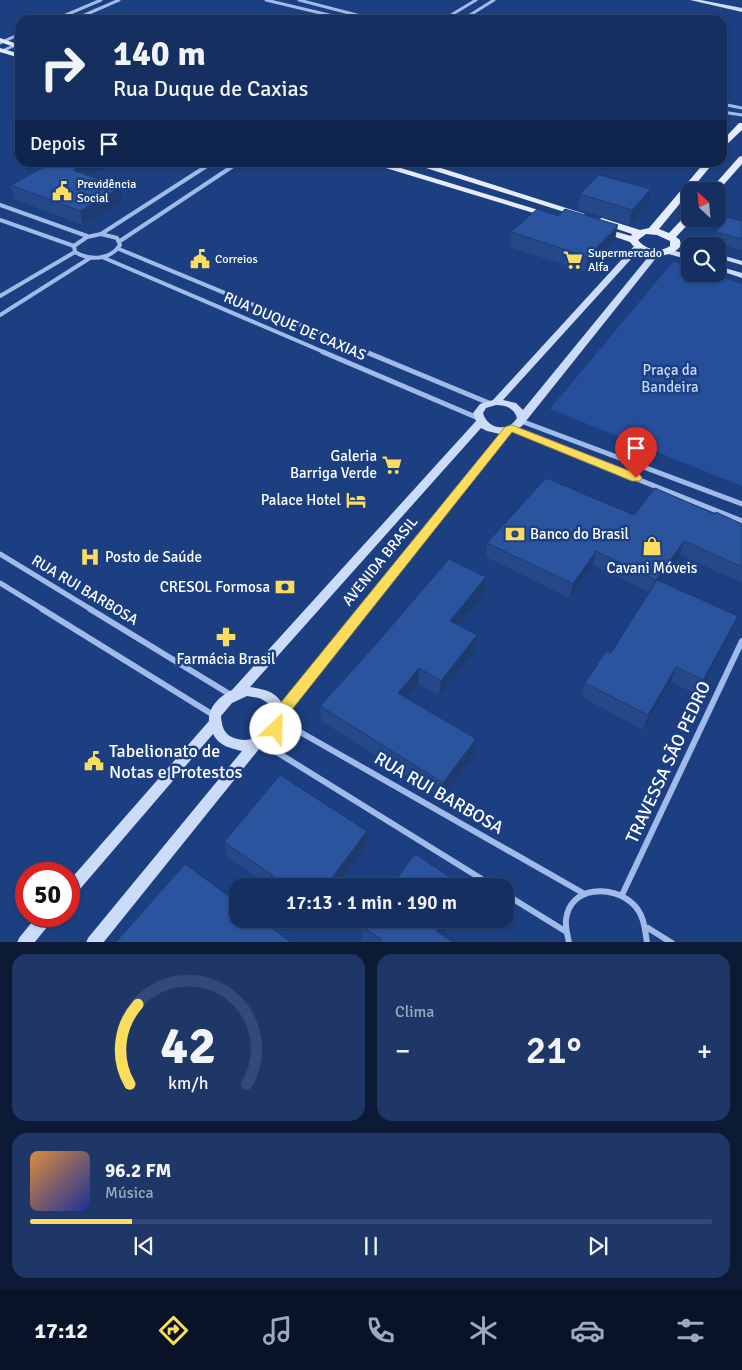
<!DOCTYPE html>
<html lang="pt">
<head>
<meta charset="utf-8">
<style>
  body { margin:0; font-family:Signika,sans-serif; background:#1e3767; color:#f1f3f6; height:100vh; display:flex; flex-direction:column; font-size:19px; white-space:nowrap }
  * { box-sizing:border-box; margin:0 }
  p { font-size:16px; color:#9da9bd }
  .icon { flex:none; width:28px; height:28px; fill:none; stroke:currentColor; stroke-width:2; stroke-linecap:round; stroke-linejoin:round }
  .map { position:relative; height:942px; overflow:hidden }
  .panel { display:flex; flex-direction:column; gap:12px; padding:12px; background:#0c1a35; flex:1 }
  .panel>* { flex:none }
  .guide { position:absolute; left:15px; top:15px; width:712px; height:152px; border-radius:15px; box-shadow:0 1px 4px #0004,0 0 0 1px #344a76; background:#152f61; color:#f1f3f6; overflow:hidden }
  .needle { width:32px; rotate:334deg }
  .tools { position:absolute; left:681px; top:182px; display:grid; gap:10px }
  .tools a { display:grid; place-items:center; width:45px; height:45px; border-radius:10px; background:#152f61; box-shadow:0 1px 4px #0004,0 0 0 1px #344a76; font-size:25px }
  .speed { position:absolute; left:15px; top:862px; display:flex; gap:10px; font-size:25px; font-weight:700; text-align:center }
  .speed>* { display:grid; place-content:center; width:65px; height:65px; border-radius:50%; background:#152f61; box-shadow:0 1px 4px #0004,0 0 0 1px #344a76; line-height:1 }
  .speed .limit { border:8px solid #d22; background:#fff; color:#111 }
  .pin { position:absolute; display:grid; place-items:center; width:42px; height:42px; color:#fff; margin:-51px -21px; border-radius:50% 50% 50% 0; rotate:-45deg; box-shadow:0 0 5px #0007 }
  .pin .icon { rotate:45deg }
  .me { position:absolute; width:55px; margin:-28px; rotate:24deg; stroke-linejoin:round; filter:drop-shadow(0 0 4px #0008) }
  .turn { display:flex; align-items:center; gap:18px; height:105px; padding:0 15px; font-size:22px }
  .turn .icon { width:65px; height:65px; stroke-width:2.5 }
  .turn b { display:block; font-size:35px; line-height:42px }
  .then { display:flex; align-items:center; height:48px; padding:0 15px; background:#0003; gap:10px; font-size:19px }
  .big { font-size:38px; font-weight:600; line-height:1.1 }
  .panel .card { flex:1; display:flex; flex-direction:column; justify-content:center; gap:8px; min-width:0; padding:0 18px; border-radius:15px; background:#1e3767 }
  .panel .dial { align-items:center; gap:0 }
  .dial svg { height:130px; overflow:visible; fill:none; stroke:#344a76; stroke-width:7; stroke-linecap:round; text-anchor:middle }
  .dial text { fill:#f1f3f6; stroke:none }
  .song { display:flex; align-items:center; gap:15px }
  .cover { width:60px; height:60px; border-radius:8px; background:linear-gradient(135deg,hsl(30 70% 55%),hsl(230 70% 35%)) }
  .played { height:5px; border-radius:2px; background:linear-gradient(90deg,#fbdc5d 15%,#344a76 15%) }
  .keys { display:flex; justify-content:space-around; direction:ltr }
  .heat { display:flex; justify-content:space-between; align-items:center; font-size:28px; direction:ltr }
  .panel .tiles { flex:1; display:grid; gap:12px; grid-template-columns:1fr 1fr }
  .card:last-child { grid-column:span 2 }
  .trip { position:absolute; left:229px; top:878px; width:285px; height:50px; border-radius:15px; background:#152f61; box-shadow:0 1px 4px #0004,0 0 0 1px #344a76; font-weight:600; line-height:50px; text-align:center }
  .tabs { display:flex; height:80px; justify-content:space-around; align-items:center; background:#081327; color:#9da9bd }
  .tabs .icon { width:35px; height:35px }
  .tabs .selected { color:#fbdc5d }
  .tabs b { font-size:22px; color:#f1f3f6 }
  .map>svg:first-child { display:block }
  .green { fill:#254f9a }
  .lines { fill:none; stroke-linecap:round; stroke-linejoin:round }
  .street-far3 { stroke:#a0bbea; stroke-width:3 }
  .street-far2 { stroke:#a0bbea; stroke-width:4 }
  .street-far1 { stroke:#a0bbea; stroke-width:5 }
  .street { stroke:#a0bbea; stroke-width:6 }
  .secondary { fill:#ccdbf7; fill-rule:evenodd }
  .primary { fill:#e4ecfe; fill-rule:evenodd }
  .wall { fill:#254889 }
  .shaded-wall { fill:#1e3b6f }
  .building { fill:#2b549f; stroke:#1e3b6f }
  .route { fill:#fbdc5d; stroke:#a38f3c }
  .labels { text-anchor:middle; dominant-baseline:central; stroke-width:5; stroke-linejoin:round; paint-order:stroke }
  .far-poi-label { font-size:12px; fill:#fff; stroke:#1c3f81; text-anchor:start }
  .street-label { font-size:15px; fill:#fff; stroke:#1c3f81 }
  .park-label { font-size:15px; fill:#c5d7f7; stroke:#1c3f81 }
  .poi-label { font-size:15px; fill:#fff; stroke:#1c3f81; text-anchor:end }
  .near-poi-label { font-size:18px; fill:#fff; stroke:#1c3f81; text-anchor:start }
  .near-street-label { font-size:18px; fill:#fff; stroke:#1c3f81 }
</style>
</head>
<body>
<div class="map">
<svg width="742" height="943" viewBox="0 0 742 943">
  <rect width="100%" height="100%" fill="#1c3f81"/>
  <!-- green -->
  <path class="green" d="M 673,262 L 690,267 L 690,274 L 710,274 L 742,284 L 742,486 L 550,409 Z"/>
  <g class="lines">
    <!-- street-far3 -->
    <path class="street-far3" d="M 266,0 L 350,20
      M 299,0 L 376,20
      M 54,20 L 101,0
      M 73,20 L 119,0
      M 443,20 L 476,0
      M 462,20 L 494,0
      M 0,43 L 20,34
      M 2,51 L 20,43
      M 722,104 L 742,108
      M 722,112 L 742,115"/>
    <!-- street-far2 -->
    <path class="street-far2" d="M 0,205 L 87,236
      M 0,220 L 74,246
      M 101,234 L 213,162
      M 101,234 L 117,238 L 120,245 C 110,260 90,261 75,252 L 74,246 L 87,237 Z
      M 120,241 L 239,162
      M 119,249 L 369,353
      M 102,257 L 326,353
      M 0,296 L 75,252
      M 0,315 L 90,258"/>
    <!-- street-far1 -->
    <path class="street-far1" d="M 323,352 L 478,418
      M 366,352 L 489,403
      M 521,421 L 742,504
      M 512,429 L 742,521
      M 0,554 L 92,610
      M 0,583 L 44,610"/>
    <!-- street -->
    <path class="street" d="M 42,609 L 215,716
      M 90,609 L 231,695
      M 279,720 L 583,893
      M 262,743 L 493,886
      M 505,894 L 565,931
      M 622,895 L 742,641
      M 648,928 L 672,943
      M 569,943 C 568,936 565,927 566,920 C 569,886 613,884 633,904 C 644,914 645,929 647,943"/>
    <!-- secondary -->
    <path class="secondary" d="M 690,0 L 701,0 L 742,8 L 742,12 Z
      M 673,241 L 676,241 L 693,246 L 690,246 L 690,249 L 673,245 Z
      M 635,245 L 638,245 L 642,247 L 503,400 L 516,403 L 523,410 L 653,251 L 656,251 L 660,253 L 522,426 L 512,432 L 285,717 C 281,732 274,743 259,749 L 103,943 L 86,943 L 88,938 L 242,751 C 230,748 219,746 213,734 L 74,896 L 69,898 L 69,881 L 209,721 C 208,707 220,696 232,690 L 476,421 L 473,413 L 480,404 L 493,400 ZM 496,405 C 506,405 514,408 517,418 C 508,433 487,429 483,413 L 486,408 ZM 481,428 L 487,431 L 500,434 L 282,703 C 275,691 263,689 250,687 ZM 247,696 C 252,697 258,697 263,700 C 288,713 262,746 238,739 C 225,736 222,729 221,716 L 232,703 Z
      M 665,249 L 668,249 L 690,255 L 690,260 L 665,253 Z
      M 718,254 L 742,261 L 742,265 L 718,258 Z
      M 718,266 L 742,273 L 742,278 L 718,270 Z
      M 37,916 L 54,916 L 52,921 L 34,943 L 17,943 L 19,938 Z"/>
    <!-- primary -->
    <path class="primary" d="M 0,38 L 20,45 L 20,49 L 0,42 Z
      M 0,48 L 20,54 L 20,58 L 0,52 Z
      M 739,123 L 742,123 L 742,130 L 722,149 L 722,141 Z
      M 742,156 L 742,164 L 718,191 L 709,191 L 739,157 Z
      M 366,162 L 381,162 L 555,215 L 553,217 L 547,217 Z
      M 407,162 L 422,162 L 585,214 L 583,216 L 577,216 Z
      M 705,162 L 714,162 L 659,229 L 669,233 L 687,214 L 690,213 L 690,219 L 693,219 L 676,237 L 680,240 L 680,247 C 667,261 640,257 630,242 L 595,230 L 600,227 L 631,236 L 632,234 L 599,223 L 599,219 L 602,218 L 640,230 L 649,228 ZM 646,234 L 657,235 L 670,241 L 670,246 C 659,253 646,250 638,240 Z"/>
  </g>
  <!-- wall -->
  <path class="wall" d="M 53,162 L 114,162 L 90,176 L 123,201 L 83,225 L 14,199 L 11,185 Z
    M 651,189 L 648,204 L 629,225 L 578,209 L 580,194 Z
    M 558,216 L 615,240 L 586,272 L 510,247 L 511,232 Z
    M 742,221 L 742,250 L 714,243 L 716,232 Z
    M 715,514 L 742,524 L 742,583 L 680,555 L 661,582 L 738,616 L 732,631 L 698,695 L 671,682 L 643,730 L 582,697 L 585,683 L 611,653 L 649,592 L 593,565 L 570,598 L 486,557 L 487,543 L 634,515 Z
    M 486,577 L 485,593 L 458,625 L 477,635 L 475,651 L 439,696 L 418,684 L 406,698 L 475,755 L 442,798 L 321,721 L 320,706 Z
    M 367,831 L 367,846 L 337,886 L 269,886 L 227,857 L 224,842 Z
    M 368,919 L 453,919 L 443,935 L 454,943 L 362,943 L 362,927 Z"/>
  <!-- shaded-wall -->
  <path class="shaded-wall" d="M 87,162 L 114,162 L 76,184 L 73,170 Z
    M 121,187 L 123,201 L 83,225 L 80,211 Z
    M 651,189 L 648,204 L 629,225 L 632,210 Z
    M 618,225 L 615,240 L 586,272 L 588,257 Z
    M 684,541 L 680,555 L 652,594 L 656,580 Z
    M 596,551 L 593,565 L 570,598 L 573,584 Z
    M 486,577 L 485,593 L 449,637 L 450,621 Z
    M 738,616 L 732,631 L 698,695 L 703,680 Z
    M 477,635 L 475,651 L 439,696 L 441,681 Z
    M 676,667 L 671,682 L 643,730 L 648,715 Z
    M 419,668 L 418,684 L 398,708 L 398,693 Z
    M 476,739 L 475,755 L 442,798 L 443,783 Z
    M 367,831 L 367,846 L 337,886 L 326,886 Z
    M 444,919 L 453,919 L 438,943 L 436,931 Z"/>
  <!-- building -->
  <path class="building" d="M 53,162 L 87,162 L 73,170 L 121,187 L 80,211 L 11,185 Z
    M 599,175 L 651,189 L 632,210 L 580,194 Z
    M 537,209 L 558,216 L 565,209 L 618,225 L 588,257 L 511,232 Z
    M 727,217 L 742,221 L 742,239 L 716,232 Z
    M 546,478 L 634,515 L 655,488 L 715,514 L 716,512 L 742,524 L 742,567 L 684,541 L 656,580 L 596,551 L 573,584 L 487,543 Z
    M 449,559 L 486,577 L 450,621 L 477,635 L 441,681 L 419,668 L 398,693 L 476,739 L 443,783 L 320,706 L 376,644 Z
    M 657,580 L 738,616 L 703,680 L 676,667 L 648,715 L 585,683 L 606,651 L 611,653 Z
    M 280,775 L 367,831 L 326,886 L 288,886 L 224,842 Z
    M 415,854 L 463,886 L 391,886 Z
    M 185,864 L 238,903 L 238,919 L 259,919 L 292,943 L 115,943 Z
    M 368,919 L 444,919 L 436,931 L 454,943 L 380,943 L 382,939 L 362,927 Z"/>
  <!-- route -->
  <path class="route" d="M 512,425 L 640,475 L 642,478 L 640,481 L 632,481 L 512,432 L 286,717 L 282,733 L 276,735 L 271,733 L 269,729 L 274,711 L 505,427 Z"/>
  <!-- icons -->
  <defs>
    <symbol id="civic-bare" viewBox="-9 -9 18 18"><path d="M-.6-6.5H3V-4.5H.6V-3L4-1V1h2V6H-6V1h2V-1L-.6-3ZM-1.2 2.5V6h2.4V2.5Z" fill="#fbdc5d" stroke="#1c3f81" stroke-width="2.5" paint-order="stroke"/></symbol>
    <symbol id="supermarket-bare" viewBox="-9 -9 18 18"><path d="M-6-5.5h2.5l.6 2H6L4.5 2H-2.5L-4.4-4H-6ZM-1.5 3.2a1.3 1.3 0 1 0 .1 0ZM3 3.2a1.3 1.3 0 1 0 .1 0Z" fill="#fbdc5d" stroke="#1c3f81" stroke-width="2.5" paint-order="stroke"/></symbol>
    <symbol id="hotel-bare" viewBox="-9 -9 18 18"><path d="M-6-4.5h1.5V1H6V5H4.5V3h-9V5H-6ZM-4 0a1.8 1.8 0 1 1 3.6 0ZM.5 0V-2.5h3Q6-2.5 6 0Z" fill="#fbdc5d" stroke="#1c3f81" stroke-width="2.5" paint-order="stroke"/></symbol>
    <symbol id="bank-bare" viewBox="-9 -9 18 18"><path d="M-6-4H6V4H-6ZM0-2.3a2.3 2.3 0 1 0 0 4.6a2.3 2.3 0 1 0 0-4.6Z" fill="#fbdc5d" stroke="#1c3f81" stroke-width="2.5" paint-order="stroke"/></symbol>
    <symbol id="shop-bare" viewBox="-9 -9 18 18"><path d="M-5-2.5h2.3a2.7 3.5 0 0 1 5.4 0H5L5.5 6h-11ZM-1.5-2.5h3a1.5 2.3 0 0 0-3 0Z" fill="#fbdc5d" stroke="#1c3f81" stroke-width="2.5" paint-order="stroke"/></symbol>
    <symbol id="hospital-bare" viewBox="-9 -9 18 18"><path d="M-5-5h3v3.5h4V-5h3V5h-3V1.5h-4V5h-3Z" fill="#fbdc5d" stroke="#1c3f81" stroke-width="2.5" paint-order="stroke"/></symbol>
    <symbol id="pharmacy-bare" viewBox="-9 -9 18 18"><path d="M-2-6h4v4h4v4h-4v4h-4v-4h-4v-4h4Z" fill="#fbdc5d" stroke="#1c3f81" stroke-width="2.5" paint-order="stroke"/></symbol>
  </defs>
  <g fill-rule="evenodd">
    <use href="#civic-bare" x="48" y="177" width="28" height="28"/>
    <use href="#civic-bare" x="186" y="245" width="28" height="28"/>
    <use href="#supermarket-bare" x="559" y="246" width="28" height="28"/>
    <use href="#supermarket-bare" x="378" y="451" width="28" height="28"/>
    <use href="#hotel-bare" x="342" y="486" width="28" height="28"/>
    <use href="#bank-bare" x="501" y="520" width="28" height="28"/>
    <use href="#shop-bare" x="638" y="532" width="28" height="28"/>
    <use href="#hospital-bare" x="76" y="543" width="28" height="28"/>
    <use href="#bank-bare" x="271" y="573" width="28" height="28"/>
    <use href="#pharmacy-bare" x="212" y="623" width="28" height="28"/>
    <use href="#civic-bare" x="80" y="747" width="28" height="28"/>
  </g>
  <g class="labels">
    <!-- far-poi labels -->
    <g class="far-poi-label">
      <text x="77" y="184">Previdência<tspan x="77" dy="14">Social</tspan></text>
      <text x="588" y="253">Supermercado<tspan x="588" dy="14">Alfa</tspan></text>
      <text x="215" y="259">Correios</text>
    </g>
    <!-- street labels -->
    <g class="street-label">
      <text transform="translate(295 326) rotate(23)">RUA DUQUE DE CAXIAS</text>
      <text transform="translate(380 561) rotate(-51)">AVENIDA BRASIL</text>
      <text transform="translate(85 590) rotate(31)">RUA RUI BARBOSA</text>
    </g>
    <!-- park labels -->
    <g class="park-label">
      <text x="670" y="370">Praça da<tspan x="670" dy="17">Bandeira</tspan></text>
    </g>
    <!-- poi labels -->
    <g class="poi-label">
      <text x="377" y="456">Galeria<tspan x="377" dy="17">Barriga Verde</tspan></text>
      <text x="341" y="500">Palace Hotel</text>
      <text x="530" y="534" text-anchor="start">Banco do Brasil</text>
      <text x="105" y="557" text-anchor="start">Posto de Saúde</text>
      <text x="652" y="568" text-anchor="middle">Cavani Móveis</text>
      <text x="270" y="587">CRESOL Formosa</text>
      <text x="226" y="659" text-anchor="middle">Farmácia Brasil</text>
    </g>
    <!-- near-poi labels -->
    <g class="near-poi-label">
      <text x="109" y="751">Tabelionato de<tspan x="109" dy="21">Notas e Protestos</tspan></text>
    </g>
    <!-- near-street labels -->
    <g class="near-street-label">
      <text transform="translate(668 762) rotate(-65)">TRAVESSA SÃO PEDRO</text>
      <text transform="translate(439 793) rotate(30)">RUA RUI BARBOSA</text>
    </g>
  </g>
</svg>
<div class="tools">
<a><svg class="needle" viewBox="-14 -14 28 28"><path d="M0-13l5 13h-10z" fill="#e53935"/><path d="M0 13l5-13h-10z" fill="#9da9bd"/></svg></a>
<a><svg class="icon" aria-label="search" viewBox="0 0 24 24"><circle cx="10" cy="10" r="6"/><path d="M15 15l6 6"/></svg></a>
</div>
<div class="speed"><div class="limit">50</div></div>
<div class="pin" style="left:636px;top:478px;background:#d93025"><svg class="icon" aria-label="arrive" viewBox="0 0 24 24"><path d="M6 21V4h12l-3 4 3 4H6"/></svg></div>
<svg class="me" style="left:276px;top:729px" viewBox="-20 -20 40 40"><circle r="19" fill="#fff"/><path d="M0-13L10 11 0 6-10 11z" fill="#fbdc5d"/></svg>
<div class="trip">17:13 · 1 min · 190 m</div>
<div class="guide">
<div class="turn"><svg class="icon" aria-label="right" viewBox="0 0 24 24"><path d="M7 20v-9h11M14 6l5 5-5 5"/></svg><div><b>140 m</b>Rua Duque de Caxias</div></div>
<div class="then">Depois<svg class="icon" aria-label="arrive" viewBox="0 0 24 24"><path d="M6 21V4h12l-3 4 3 4H6"/></svg></div>
</div>
</div>
<section class="panel">
<div class="tiles">
<div class="card dial"><svg viewBox="0 0 100 80">
<path d="M14 69A42 42 0 1 1 86 69"/>
<path d="M14 69A42 42 0 0 1 19 20" stroke="#fbdc5d"/>
<text x="50" y="56" font-size="32" font-weight="700">42</text>
<text x="50" y="72" font-size="11">km/h</text>
</svg></div>
<div class="card"><p>Clima</p>
<div class="heat"><a>−</a><b class="big">21°</b><a>+</a></div>
</div>
<div class="card">
<div class="song"><i class="cover"></i><div><b>96.2 FM</b><p>Música</p></div></div>
<div class="played"></div>
<div class="keys"><svg class="icon" aria-label="previous" viewBox="0 0 24 24"><path d="M18 5L8 12l10 7zM5 5v14"/></svg><svg class="icon" aria-label="pause" viewBox="0 0 24 24"><path d="M8 5v14M16 5v14"/></svg><svg class="icon" aria-label="next" viewBox="0 0 24 24"><path d="M6 5l10 7-10 7zM19 5v14"/></svg></div>
</div>
</div>
</section>
<nav class="tabs">
<b>17:12</b>
<svg class="icon selected" aria-label="directions" viewBox="0 0 24 24"><path d="M12 3l9 9-9 9-9-9zM9 14v-3h6M13 9l2 2-2 2"/></svg>
<svg class="icon" aria-label="music" viewBox="0 0 24 24"><path d="M9 18V5l10-2v13"/><circle cx="6" cy="18" r="3"/><circle cx="16" cy="16" r="3"/></svg>
<svg class="icon" aria-label="phone" viewBox="0 0 24 24"><path d="M5 4h4l2 5-3 2q2 4 5 5l2-3 5 2v4C11 20 4 13 5 4z"/></svg>
<svg class="icon" aria-label="climate" viewBox="0 0 24 24"><path d="M12 3v18M4 7l16 10M4 17L20 7"/></svg>
<svg class="icon" aria-label="car" viewBox="0 0 24 24"><path d="M5 17H2v-5l4-1 3-4h7l3 4 3 1v5h-3M9 17h6M6 11h13"/><circle cx="7" cy="17" r="2"/><circle cx="17" cy="17" r="2"/></svg>
<svg class="icon" aria-label="filters" viewBox="0 0 24 24"><path d="M4 7h16M4 17h16"/><circle cx="9" cy="7" r="2"/><circle cx="15" cy="17" r="2"/></svg>
</nav>
</body>
</html>
